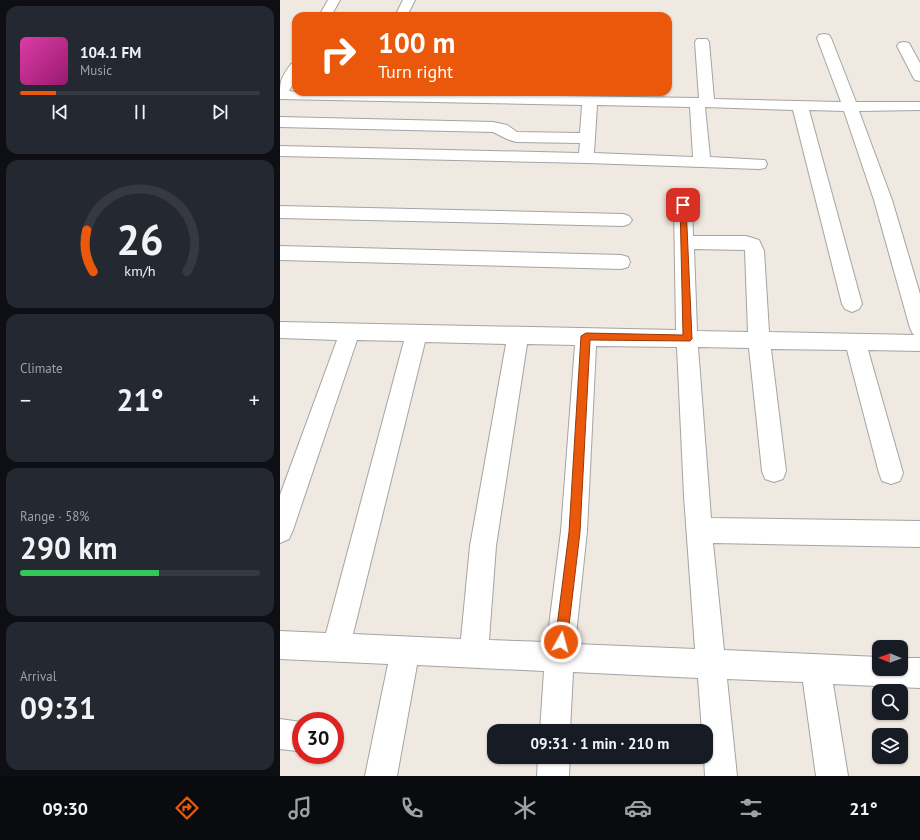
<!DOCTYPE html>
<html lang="en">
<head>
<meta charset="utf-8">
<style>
  body { margin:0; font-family:"PT Sans",sans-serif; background:#242831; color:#f1f3f6; height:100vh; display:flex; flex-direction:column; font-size:15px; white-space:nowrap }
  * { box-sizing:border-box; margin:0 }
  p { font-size:13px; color:#9ea1a6 }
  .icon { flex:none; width:22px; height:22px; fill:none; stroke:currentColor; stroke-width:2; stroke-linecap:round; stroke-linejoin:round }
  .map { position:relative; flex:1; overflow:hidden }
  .panel { display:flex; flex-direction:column; gap:6px; padding:6px; background:#0d0f14; width:280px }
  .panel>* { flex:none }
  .hud { position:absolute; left:12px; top:12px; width:380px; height:84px; border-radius:12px; box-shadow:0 1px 3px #0004; background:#ea580c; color:#fff; overflow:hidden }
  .needle { width:26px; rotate:271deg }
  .fabs { position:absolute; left:592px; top:640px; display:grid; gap:8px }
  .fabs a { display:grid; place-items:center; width:36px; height:36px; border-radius:8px; background:#171b24; box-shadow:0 1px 3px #0004; font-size:20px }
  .speed { position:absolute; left:12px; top:712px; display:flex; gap:8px; font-size:20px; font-weight:700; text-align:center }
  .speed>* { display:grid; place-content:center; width:52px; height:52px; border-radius:50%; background:#171b24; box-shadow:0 1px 3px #0004; line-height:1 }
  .speed .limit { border:6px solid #d22; background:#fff; color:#111 }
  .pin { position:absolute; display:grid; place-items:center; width:34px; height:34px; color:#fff; margin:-17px; border-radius:8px; box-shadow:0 2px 6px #0006 }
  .me { position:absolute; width:44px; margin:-22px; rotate:7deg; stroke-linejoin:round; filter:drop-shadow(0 0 3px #0008) }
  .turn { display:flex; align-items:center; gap:14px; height:84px; padding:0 20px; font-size:18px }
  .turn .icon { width:52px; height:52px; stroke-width:2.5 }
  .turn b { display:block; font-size:28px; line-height:34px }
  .big { font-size:30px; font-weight:800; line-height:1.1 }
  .panel .card { flex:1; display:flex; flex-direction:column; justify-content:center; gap:6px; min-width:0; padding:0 14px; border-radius:12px; background:#242831 }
  .panel .dial { align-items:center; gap:0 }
  .dial svg { height:104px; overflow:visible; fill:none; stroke:#363941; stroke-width:7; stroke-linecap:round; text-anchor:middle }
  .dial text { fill:#f1f3f6; stroke:none }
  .song { display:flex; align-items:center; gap:12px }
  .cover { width:48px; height:48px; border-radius:6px; background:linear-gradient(135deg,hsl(320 70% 55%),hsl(320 70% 35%)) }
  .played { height:4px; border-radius:2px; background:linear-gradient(90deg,#ea580c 15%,#363941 15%) }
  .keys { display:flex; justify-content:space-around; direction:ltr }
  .heat { display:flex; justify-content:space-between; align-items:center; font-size:22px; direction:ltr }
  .charge { height:6px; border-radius:3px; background:linear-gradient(90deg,#34c759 58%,#363941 0) }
  .trip { position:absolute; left:207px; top:724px; width:226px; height:40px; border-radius:12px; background:#171b24; box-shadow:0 1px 3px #0004; font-weight:800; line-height:40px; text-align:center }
  .tab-bar { display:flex; height:64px; justify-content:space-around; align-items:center; background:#090b0e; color:#9ea1a6 }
  .tab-bar .icon { width:28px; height:28px }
  .tab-bar .current { color:#ea580c }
  .tab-bar b { font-size:18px; color:#f1f3f6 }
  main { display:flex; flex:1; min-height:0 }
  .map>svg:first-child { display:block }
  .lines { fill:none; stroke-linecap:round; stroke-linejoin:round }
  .minor-casing { stroke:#a4a4a4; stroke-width:2 }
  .minor { fill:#fff; fill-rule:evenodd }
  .route { fill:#ea580c; stroke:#983908 }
</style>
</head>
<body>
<main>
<section class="panel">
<div class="card">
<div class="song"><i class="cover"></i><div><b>104.1 FM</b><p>Music</p></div></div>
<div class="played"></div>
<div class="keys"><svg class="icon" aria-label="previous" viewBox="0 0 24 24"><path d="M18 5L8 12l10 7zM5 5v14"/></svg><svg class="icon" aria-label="pause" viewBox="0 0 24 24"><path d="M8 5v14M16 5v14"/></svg><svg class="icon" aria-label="next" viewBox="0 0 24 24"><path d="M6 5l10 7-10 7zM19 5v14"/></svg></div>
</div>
<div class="card dial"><svg viewBox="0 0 100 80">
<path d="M14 69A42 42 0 1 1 86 69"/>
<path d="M14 69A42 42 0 0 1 9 37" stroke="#ea580c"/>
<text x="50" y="56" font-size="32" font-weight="700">26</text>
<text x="50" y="72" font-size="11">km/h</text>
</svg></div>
<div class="card"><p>Climate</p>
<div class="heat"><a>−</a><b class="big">21°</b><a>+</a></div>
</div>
<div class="card"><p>Range · 58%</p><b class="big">290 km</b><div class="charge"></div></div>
<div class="card"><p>Arrival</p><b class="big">09:31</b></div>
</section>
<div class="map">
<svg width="640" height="776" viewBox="0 0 640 776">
  <rect width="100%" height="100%" fill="#efe9e1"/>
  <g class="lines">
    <defs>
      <path id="minor" d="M 48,0 L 60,0 L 51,16 L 39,16 Z
        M 123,0 L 135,0 L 127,16 L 115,16 Z
        M 544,34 L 549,35 L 551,38 L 576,102 L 640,102 L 640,110 L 579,111 L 612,200 L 640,294 L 640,351 L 588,350 L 623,473 L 620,481 L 611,484 L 602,481 L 599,473 L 567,350 L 491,349 L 506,471 L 503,479 L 494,482 L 485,479 L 482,471 L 469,348 L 418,347 L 431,518 L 640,521 L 640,547 L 433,543 L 444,650 L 599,657 L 599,669 L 621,669 L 621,658 L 640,658 L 640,688 L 553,684 L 568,776 L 536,776 L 523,682 L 447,679 L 457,776 L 425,776 L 424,757 L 426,757 L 426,731 L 422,731 L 418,678 L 293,672 L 290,731 L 260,731 L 264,671 L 137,665 L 117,776 L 85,776 L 108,664 L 0,659 L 0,631 L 46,633 L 124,341 L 77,340 L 13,530 L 9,539 L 0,543 L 0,495 L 57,340 L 0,338 L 0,322 L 396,330 L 394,205 L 397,201 L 403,199 L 409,201 L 412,205 L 413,236 L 466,236 L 479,240 L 484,251 L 489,332 L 635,335 L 633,334 L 630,328 L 594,200 L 564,111 L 529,110 L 582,304 L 579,309 L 572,312 L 565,309 L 562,304 L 513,110 L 425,107 L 430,157 L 485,160 L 487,164 L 485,168 L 479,169 L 307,163 L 0,156 L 0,146 L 299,153 L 300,143 L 236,142 L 227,139 L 213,132 L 0,127 L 0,117 L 213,122 L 227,125 L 237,132 L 300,133 L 302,105 L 0,99 C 0,81 0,79 11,64 L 16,63 L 16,79 L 9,91 L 16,92 L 419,98 L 415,42 L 417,39 L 427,39 L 429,42 L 434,99 L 561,102 L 537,38 L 539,35 ZM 317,105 L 410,107 L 413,157 L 314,153 ZM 414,249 L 465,250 L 468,332 L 417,331 ZM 145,342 L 226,344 L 190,546 L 181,639 L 73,634 ZM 247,344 L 295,345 L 281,531 L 267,642 L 209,640 L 216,546 ZM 316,346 L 397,347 L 404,496 L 415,649 L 295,644 L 307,531 Z
        M 624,42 L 629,43 L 640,63 L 640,81 L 635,80 L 633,77 L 617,46 L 619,43 Z
        M 0,206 L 343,214 L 349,216 L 352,220 L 349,224 L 343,226 L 0,218 Z
        M 0,246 L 341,255 L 348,257 L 350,262 L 348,267 L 341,269 L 0,260 Z
        M 0,719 L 21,722 L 21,750 L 17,751 L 0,749 Z
        M 258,757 L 290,757 L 289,776 L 257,776 Z"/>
    </defs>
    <!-- minor casing -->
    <use href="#minor" class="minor-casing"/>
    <!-- minor -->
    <use href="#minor" class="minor"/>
  </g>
  <!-- route -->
  <path class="route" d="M 400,203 L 405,203 L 406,205 L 412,339 L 410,341 L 310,340 L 300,532 L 287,642 L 285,646 L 281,647 L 277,646 L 275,642 L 289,532 L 301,336 L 306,333 L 403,335 Z"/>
</svg>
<div class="fabs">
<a><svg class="needle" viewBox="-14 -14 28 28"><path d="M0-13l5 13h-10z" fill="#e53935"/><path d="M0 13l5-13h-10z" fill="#9ea1a6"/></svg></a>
<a><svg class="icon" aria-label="search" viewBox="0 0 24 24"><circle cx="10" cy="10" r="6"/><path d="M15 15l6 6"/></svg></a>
<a><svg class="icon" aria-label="layers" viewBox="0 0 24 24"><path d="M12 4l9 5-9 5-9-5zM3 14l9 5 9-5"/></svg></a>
</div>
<div class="speed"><div class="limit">30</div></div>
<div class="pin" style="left:403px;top:205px;background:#d93025"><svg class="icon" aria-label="arrive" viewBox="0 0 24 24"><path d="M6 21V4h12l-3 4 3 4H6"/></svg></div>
<svg class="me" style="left:281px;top:642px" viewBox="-20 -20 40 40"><circle r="17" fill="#ea580c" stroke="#fff" stroke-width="3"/><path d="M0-11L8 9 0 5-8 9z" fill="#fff"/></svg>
<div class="trip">09:31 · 1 min · 210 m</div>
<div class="hud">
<div class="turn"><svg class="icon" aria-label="right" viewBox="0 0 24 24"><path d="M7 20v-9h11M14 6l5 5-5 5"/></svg><div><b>100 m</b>Turn right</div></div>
</div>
</div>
</main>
<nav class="tab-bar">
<b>09:30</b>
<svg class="icon current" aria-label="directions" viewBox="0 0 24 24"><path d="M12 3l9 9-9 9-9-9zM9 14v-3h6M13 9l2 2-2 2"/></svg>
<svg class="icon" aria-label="music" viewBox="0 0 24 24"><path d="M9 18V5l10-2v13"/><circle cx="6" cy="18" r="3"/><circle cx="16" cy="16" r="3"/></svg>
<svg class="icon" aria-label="phone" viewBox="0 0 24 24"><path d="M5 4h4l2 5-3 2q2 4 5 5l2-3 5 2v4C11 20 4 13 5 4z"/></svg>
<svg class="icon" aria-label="climate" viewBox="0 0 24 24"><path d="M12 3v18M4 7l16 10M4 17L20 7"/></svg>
<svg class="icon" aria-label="car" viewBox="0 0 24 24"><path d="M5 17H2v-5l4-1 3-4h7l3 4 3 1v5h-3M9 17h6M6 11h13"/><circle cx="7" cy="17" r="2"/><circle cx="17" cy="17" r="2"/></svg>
<svg class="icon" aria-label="filters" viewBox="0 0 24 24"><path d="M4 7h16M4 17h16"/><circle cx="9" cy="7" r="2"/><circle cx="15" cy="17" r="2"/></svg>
<b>21°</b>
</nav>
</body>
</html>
